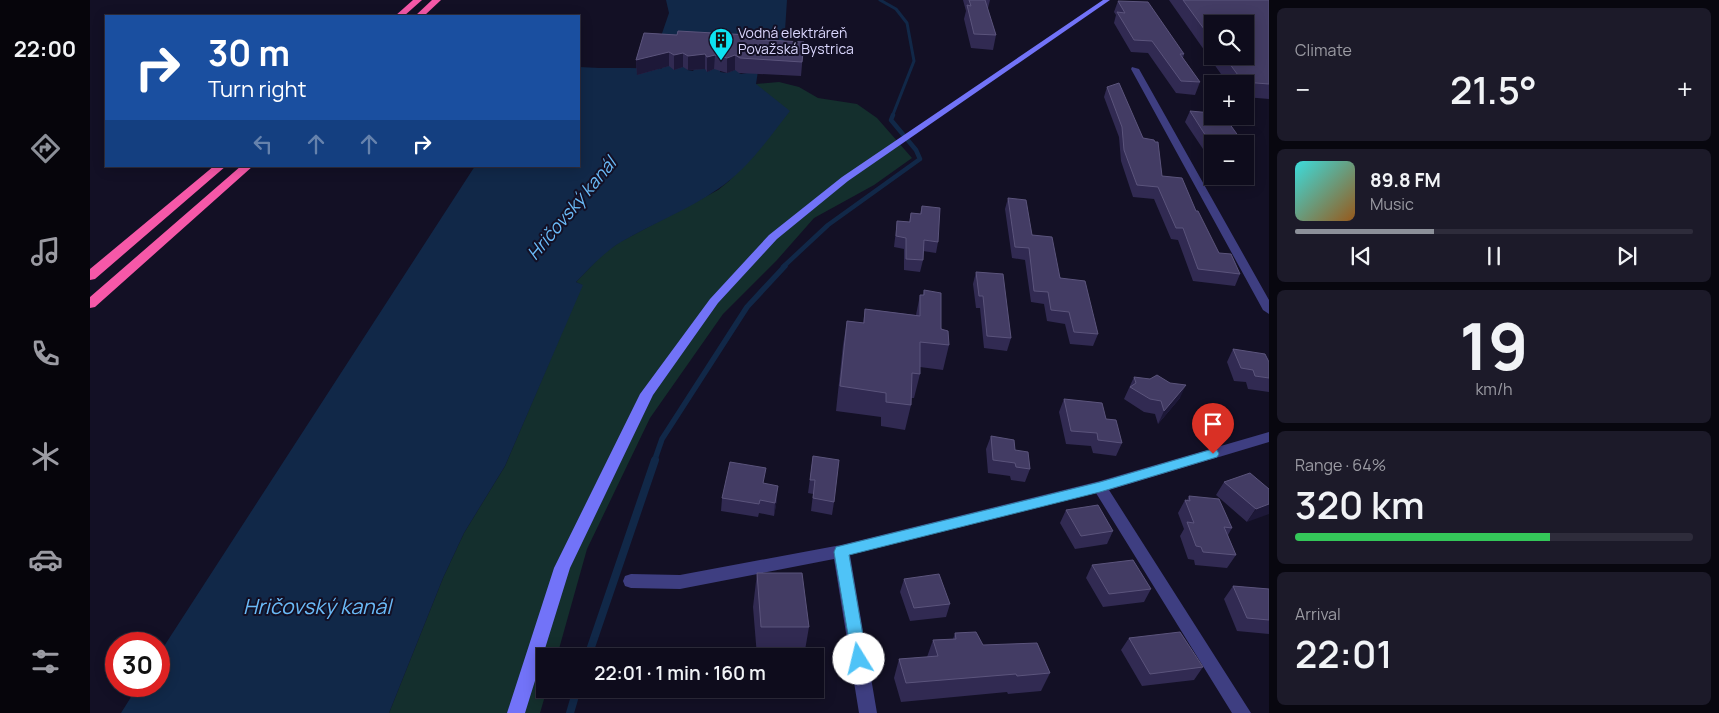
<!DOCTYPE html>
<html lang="en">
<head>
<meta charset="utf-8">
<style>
  body { margin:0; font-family:Manrope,sans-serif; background:#1c1a29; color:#f1f3f6; height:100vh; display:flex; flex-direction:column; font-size:19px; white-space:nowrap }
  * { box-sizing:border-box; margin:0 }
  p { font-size:16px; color:#9b9ba3 }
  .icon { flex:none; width:28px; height:28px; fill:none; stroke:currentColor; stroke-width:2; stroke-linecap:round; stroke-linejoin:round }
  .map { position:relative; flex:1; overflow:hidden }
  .panel { display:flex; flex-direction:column; gap:8px; padding:8px; background:#08070f; width:450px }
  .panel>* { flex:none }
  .hud { position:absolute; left:15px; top:15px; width:475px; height:152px; border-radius:0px; box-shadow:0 2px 12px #0003,0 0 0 1px #2e2c3b; background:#1a4fa0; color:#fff; overflow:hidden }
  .tools { position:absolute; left:1114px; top:15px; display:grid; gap:10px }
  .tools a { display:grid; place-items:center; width:50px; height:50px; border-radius:0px; background:#0e0c1c; box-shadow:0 2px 12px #0003,0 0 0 1px #2e2c3b; font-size:25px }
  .speed { position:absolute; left:15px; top:632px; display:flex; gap:10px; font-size:25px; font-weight:700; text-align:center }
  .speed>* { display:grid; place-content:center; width:65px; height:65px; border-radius:50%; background:#0e0c1c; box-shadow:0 2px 12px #0003,0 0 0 1px #2e2c3b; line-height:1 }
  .speed .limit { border:8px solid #d22; background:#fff; color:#111 }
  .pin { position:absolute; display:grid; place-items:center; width:42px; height:42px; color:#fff; margin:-51px -21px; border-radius:50% 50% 50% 0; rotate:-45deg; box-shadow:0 0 5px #0007 }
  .pin .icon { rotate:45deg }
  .me { position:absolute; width:55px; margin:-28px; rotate:351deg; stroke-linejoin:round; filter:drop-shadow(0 0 4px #0008) }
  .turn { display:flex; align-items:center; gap:18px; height:105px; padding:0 20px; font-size:22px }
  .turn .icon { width:65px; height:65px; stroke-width:2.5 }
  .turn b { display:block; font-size:35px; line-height:42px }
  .lanes { display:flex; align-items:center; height:48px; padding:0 20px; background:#0003; justify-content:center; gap:25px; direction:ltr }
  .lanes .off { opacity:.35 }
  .big { font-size:38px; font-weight:600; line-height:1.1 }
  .panel .tile { flex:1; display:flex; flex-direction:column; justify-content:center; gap:8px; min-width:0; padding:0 18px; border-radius:8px; background:#1c1a29 }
  .panel .dial { align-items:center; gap:0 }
  .dial b { font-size:65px; line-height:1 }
  .song { display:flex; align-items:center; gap:15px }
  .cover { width:60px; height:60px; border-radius:8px; background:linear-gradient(135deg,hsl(180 70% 55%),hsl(30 70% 35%)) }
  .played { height:5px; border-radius:2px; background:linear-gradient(90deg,#8c9099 35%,#2e2c3b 35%) }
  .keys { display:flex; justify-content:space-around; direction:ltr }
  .heat { display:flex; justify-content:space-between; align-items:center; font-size:28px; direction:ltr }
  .charge { height:8px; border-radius:4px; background:linear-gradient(90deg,#34c759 64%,#2e2c3b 0) }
  .trip { position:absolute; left:446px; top:648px; width:288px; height:50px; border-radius:0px; background:#0e0c1c; box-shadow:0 2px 12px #0003,0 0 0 1px #2e2c3b; font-weight:600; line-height:50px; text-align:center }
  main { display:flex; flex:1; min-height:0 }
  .menu { display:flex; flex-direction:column; width:90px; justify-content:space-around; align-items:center; background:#06050b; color:#9b9ba3 }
  .menu .icon { width:35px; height:35px }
  .menu .current { color:#8c9099 }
  .menu b { font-size:22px; color:#f1f3f6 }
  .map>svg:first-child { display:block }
  .green { fill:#142f2d }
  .water { fill:#112848 }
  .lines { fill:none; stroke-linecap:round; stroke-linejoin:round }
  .stream-far3 { stroke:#112848; stroke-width:3 }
  .stream-far2 { stroke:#112848; stroke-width:4.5 }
  .stream-far1 { stroke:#112848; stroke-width:5.5 }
  .stream { stroke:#112848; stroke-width:8 }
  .street { fill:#3e3e81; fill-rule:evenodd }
  .secondary { fill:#7273f8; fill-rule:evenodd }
  .highway { fill:#f658a8; fill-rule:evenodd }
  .wall { fill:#312a52; fill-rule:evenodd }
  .shaded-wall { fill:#1d1838 }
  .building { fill:#433c64; stroke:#5b547c }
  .route { fill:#4fc3f7; stroke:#337fa1 }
  .labels { text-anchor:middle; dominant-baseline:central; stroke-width:4; stroke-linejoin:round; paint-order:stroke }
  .far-poi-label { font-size:14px; fill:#dad6fd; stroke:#131025; text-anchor:start }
  .water-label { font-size:18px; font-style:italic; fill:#6abaf7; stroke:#131025 }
  .near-water-label { font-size:21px; font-style:italic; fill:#6abaf7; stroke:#131025 }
</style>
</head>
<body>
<main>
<nav class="menu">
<b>22:00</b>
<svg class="icon current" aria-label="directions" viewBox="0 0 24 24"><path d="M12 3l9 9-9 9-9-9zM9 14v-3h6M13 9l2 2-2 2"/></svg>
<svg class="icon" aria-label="music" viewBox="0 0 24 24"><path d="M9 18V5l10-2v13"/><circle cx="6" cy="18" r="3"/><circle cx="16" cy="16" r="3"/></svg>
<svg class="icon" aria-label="phone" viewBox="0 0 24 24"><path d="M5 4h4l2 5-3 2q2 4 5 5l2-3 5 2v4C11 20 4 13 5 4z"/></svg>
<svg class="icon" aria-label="climate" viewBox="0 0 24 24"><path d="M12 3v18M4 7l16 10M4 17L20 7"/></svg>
<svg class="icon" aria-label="car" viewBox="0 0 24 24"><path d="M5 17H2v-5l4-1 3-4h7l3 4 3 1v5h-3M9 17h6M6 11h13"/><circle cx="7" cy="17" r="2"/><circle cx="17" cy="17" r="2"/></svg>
<svg class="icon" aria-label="filters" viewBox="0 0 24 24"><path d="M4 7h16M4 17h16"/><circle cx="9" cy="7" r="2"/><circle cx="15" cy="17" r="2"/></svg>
</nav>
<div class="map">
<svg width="1179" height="713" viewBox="0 0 1179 713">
  <rect width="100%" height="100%" fill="#131025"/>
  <!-- green -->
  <path class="green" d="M 689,82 L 709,87 L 728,98 L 767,104 L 787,118 L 822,158 L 784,185 L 724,218 L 687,260 L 633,314 L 560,418 L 497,549 L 467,656 L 455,656 L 455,689 L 457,689 L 450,713 L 299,713 L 353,578 L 374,533 L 415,466 L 492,285 L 486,282 L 514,253 L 530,242 L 628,190 L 639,181 L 673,145 L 666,84 Z"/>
  <!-- water -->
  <path class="water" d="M 576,0 L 697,0 L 694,46 L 567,48 L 579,13 Z
    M 574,65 L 598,67 L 597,70 L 603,71 L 606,67 L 631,69 L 630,72 L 637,73 L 639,69 L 650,70 L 649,73 L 651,74 L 668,71 L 666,84 L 700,111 C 679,138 657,170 628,189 C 598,210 563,223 531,242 C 514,252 500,268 486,282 L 493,285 L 415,466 L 374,533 L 353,578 L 299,713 L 31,713 L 48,686 L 69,686 L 69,654 L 385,166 L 489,166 L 489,67 C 516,69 543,67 571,69 Z"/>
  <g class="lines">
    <!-- stream-far3 -->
    <path class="stream-far3" d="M 790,0 L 806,9 L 817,23 L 824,61 L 802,117"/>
    <!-- stream-far2 -->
    <path class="stream-far2" d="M 693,267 L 738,225 L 830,159 L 826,150 L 801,120 L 803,115"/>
    <!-- stream-far1 -->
    <path class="stream-far1" d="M 564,462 L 572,439 L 657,307 L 695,266"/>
    <!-- stream -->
    <path class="stream" d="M 498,656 L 565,460
      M 480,713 L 487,689"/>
    <!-- street -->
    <path class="street" d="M 1042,67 L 1049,69 L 1179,300 L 1179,314 L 1173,310 L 1041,69 Z
      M 1179,432 L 1179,442 L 1019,490 L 1161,713 L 1142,713 L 1006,493 L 760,555 L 787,713 L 769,713 L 744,559 L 590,589 L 541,588 L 535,586 L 533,581 L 535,576 L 541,574 L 590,575 L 751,545 L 1010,481 Z"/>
    <!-- secondary -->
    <path class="secondary" d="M 1013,0 L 1020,0 L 758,181 L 687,239 L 628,303 L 563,395 L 480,568 L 435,713 L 417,713 L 464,568 L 550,394 L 620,299 L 679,235 L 752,177 Z"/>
    <!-- highway -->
    <path class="highway" d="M 323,0 L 332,0 L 314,16 L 305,16 Z
      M 342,0 L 351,0 L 334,16 L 325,16 Z
      M 124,166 L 136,166 L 5,279 L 0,280 L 0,269 Z
      M 151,166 L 163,166 L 5,307 L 0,308 L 0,297 Z"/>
  </g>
  <!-- wall -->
  <path class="wall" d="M 873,0 L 900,0 L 898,8 L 897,8 L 906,35 L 903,50 L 881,48 L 874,19 L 876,11 Z
    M 1079,0 L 1179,0 L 1179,99 L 1155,97 L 1155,84 L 1138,84 ZM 1122,24 L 1155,56 L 1122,56 Z
    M 1028,1 L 1094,54 L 1093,58 L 1110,82 L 1105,95 L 1086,93 L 1058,53 L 1041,52 L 1024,23 L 1026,15 L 1024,12 Z
    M 554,33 L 714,42 L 711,76 L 649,73 L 645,70 L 637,73 L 624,69 L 617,72 L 615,69 L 598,70 L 593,67 L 584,70 L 579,66 L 547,75 L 546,60 Z
    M 1017,87 L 1053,138 L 1072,176 L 1106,211 L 1129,253 L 1150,274 L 1145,286 L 1103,281 L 1088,240 L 1081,239 L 1064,199 L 1043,197 L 1031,161 L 1029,137 L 1014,97 Z
    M 1100,111 L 1154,144 L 1122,144 L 1122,153 L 1115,152 L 1095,122 Z
    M 918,198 L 1008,334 L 1003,346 L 980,344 L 975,324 L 957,321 L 954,304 L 941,302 L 935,260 L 922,258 L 915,209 Z
    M 832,206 L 848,242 L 846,253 L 833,251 L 833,260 L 830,272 L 814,270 L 814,249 L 804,247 L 807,221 L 819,222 L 821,213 L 830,214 Z
    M 886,272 L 921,338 L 917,351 L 894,348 L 890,308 L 886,308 L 883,284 Z
    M 834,290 L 859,345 L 853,370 L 830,367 L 830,374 L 824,398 L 821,398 L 821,405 L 815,430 L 791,426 L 791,417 L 746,411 L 753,345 L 757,321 L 773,323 L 775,309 L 826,315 L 830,295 L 833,295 Z
    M 1143,349 L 1179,362 L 1179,392 L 1158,389 L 1156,382 L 1144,381 L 1137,362 Z
    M 1044,377 L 1090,398 L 1068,424 L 1065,414 L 1054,412 L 1034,399 Z
    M 974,399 L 1016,419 L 1032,443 L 1026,456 L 1003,453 L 1001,446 L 976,444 L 969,412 Z
    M 901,436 L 925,450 L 940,469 L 935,482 L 921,480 L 920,476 L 898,473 L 896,449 Z
    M 723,456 L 744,502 L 742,515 L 721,511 L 723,494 L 718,493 Z
    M 1134,482 L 1179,489 L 1157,522 L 1126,495 Z
    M 674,484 L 687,499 L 684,516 L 669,513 L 668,517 L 631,511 L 632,498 Z
    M 1099,496 L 1142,528 L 1138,535 L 1146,555 L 1137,568 L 1105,565 L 1104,560 L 1098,559 L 1090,536 L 1094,529 L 1088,513 L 1095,500 L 1097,500 Z
    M 976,510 L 1023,531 L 1017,544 L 985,549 L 970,523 Z
    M 1002,565 L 1061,589 L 1054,602 L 1013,607 L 996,578 Z
    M 667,573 L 719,627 L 714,656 L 667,656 L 663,607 Z
    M 814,579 L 860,604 L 856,617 L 820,621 L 810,592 Z
    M 1143,586 L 1179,589 L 1179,634 L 1147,631 L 1134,599 Z
    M 865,633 L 960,673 L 951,691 L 918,694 L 917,692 L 811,702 L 804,678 L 809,659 L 837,657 L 843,640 L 863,639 Z
    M 1039,638 L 1113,667 L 1104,680 L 1052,686 L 1031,650 Z"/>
  <!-- shaded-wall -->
  <path class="shaded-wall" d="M 579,52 L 579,66 L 547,75 L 546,60 Z
    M 593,53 L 593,67 L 584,70 L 584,55 Z
    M 615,54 L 615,69 L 598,70 L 598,56 Z
    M 625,55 L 624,69 L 617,72 L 617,57 Z
    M 645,55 L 645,70 L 637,73 L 637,58 Z
    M 1096,385 L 1090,398 L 1068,424 L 1074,411 Z
    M 688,486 L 687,499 L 684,516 L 685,503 Z
    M 1179,504 L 1179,514 L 1157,522 L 1166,509 Z"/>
  <!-- building -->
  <path class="building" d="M 879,0 L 895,0 L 906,35 L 884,34 L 877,5 L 881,6 Z
    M 1093,0 L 1179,0 L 1179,84 L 1153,82 L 1134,56 L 1155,56 L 1155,24 L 1122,24 L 1122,40 Z
    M 1028,1 L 1058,2 L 1094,54 L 1090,54 L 1110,82 L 1091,81 L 1062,41 L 1044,40 L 1027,12 L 1035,13 Z
    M 588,31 L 659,35 L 656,39 L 714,42 L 712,62 L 650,58 L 645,55 L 637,58 L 625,55 L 617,57 L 615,54 L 598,56 L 593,53 L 584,55 L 579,52 L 546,60 L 554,33 L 587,35 Z
    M 1029,83 L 1053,138 L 1064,140 L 1065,142 L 1068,142 L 1072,176 L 1092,178 L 1106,211 L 1108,211 L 1129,253 L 1141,254 L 1150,274 L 1108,269 L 1093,228 L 1086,228 L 1068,187 L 1047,185 L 1034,150 L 1032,127 L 1017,87 Z
    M 1100,111 L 1122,113 L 1122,116 L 1134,116 L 1154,144 L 1131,144 L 1130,142 L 1119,141 Z
    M 918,198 L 936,200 L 942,235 L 962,237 L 970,278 L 995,281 L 1008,334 L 984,332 L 979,312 L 961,310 L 958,292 L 944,291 L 939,248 L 925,247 Z
    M 832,206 L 850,208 L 848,242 L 834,240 L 833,260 L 816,259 L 816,238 L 806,236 L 807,221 L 820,222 L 821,213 L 831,214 Z
    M 886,272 L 913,274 L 921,338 L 897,336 L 893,296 L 889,296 Z
    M 834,290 L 851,293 L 851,329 L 858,331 L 859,345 L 830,342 L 830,374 L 822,373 L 821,405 L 796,402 L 796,393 L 750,386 L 757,321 L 774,323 L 775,309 L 830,316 L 830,295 L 834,295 Z
    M 1143,349 L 1175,354 L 1179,362 L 1179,378 L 1165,376 L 1163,370 L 1151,368 Z
    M 1067,375 L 1080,383 L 1096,385 L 1074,411 L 1071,401 L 1060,399 L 1040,387 L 1046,383 L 1044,377 L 1060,379 Z
    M 974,399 L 1012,403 L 1016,419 L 1026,420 L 1032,443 L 1008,440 L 1007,433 L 981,431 Z
    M 901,436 L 924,440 L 925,450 L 938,452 L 940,469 L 926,467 L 925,463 L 903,460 Z
    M 723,456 L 749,460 L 744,502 L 723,498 L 725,480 L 720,480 Z
    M 640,462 L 676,468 L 673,483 L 688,486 L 685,503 L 670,500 L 669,504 L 632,498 Z
    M 1160,473 L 1179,489 L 1179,504 L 1166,509 L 1134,482 Z
    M 1099,496 L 1129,499 L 1142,528 L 1134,527 L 1146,555 L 1113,552 L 1111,547 L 1106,546 L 1097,522 L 1104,523 L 1095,500 L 1100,501 Z
    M 1008,505 L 1023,531 L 991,536 L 976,510 Z
    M 1043,560 L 1061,589 L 1019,594 L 1002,565 Z
    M 667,573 L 712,573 L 719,627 L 671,627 Z
    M 849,574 L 860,604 L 824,608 L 814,579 Z
    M 1143,586 L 1179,589 L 1179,620 L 1157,618 Z
    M 886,632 L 893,645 L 947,643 L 960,673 L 927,676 L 926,674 L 816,683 L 809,659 L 848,656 L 843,640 L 866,639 L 865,633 Z
    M 1090,632 L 1113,667 L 1060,674 L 1039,638 Z"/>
  <!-- route -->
  <path class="route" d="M 1123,449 L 1127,450 L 1129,454 L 1127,457 L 1010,492 L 759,555 L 777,659 L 775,664 L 769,666 L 763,664 L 744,552 L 746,547 L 1010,482 Z"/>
  <!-- icons -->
  <defs>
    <symbol id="building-pin" viewBox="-11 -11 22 30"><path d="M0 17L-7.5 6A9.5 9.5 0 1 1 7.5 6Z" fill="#0de2f2" stroke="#131025"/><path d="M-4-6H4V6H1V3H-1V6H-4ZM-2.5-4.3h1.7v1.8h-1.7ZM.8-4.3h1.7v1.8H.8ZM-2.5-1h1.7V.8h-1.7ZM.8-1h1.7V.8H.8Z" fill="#111"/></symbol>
  </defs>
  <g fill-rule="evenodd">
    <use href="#building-pin" x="617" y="26" width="28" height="38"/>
  </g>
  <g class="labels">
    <!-- far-poi labels -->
    <g class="far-poi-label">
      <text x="648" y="32">Vodná elektráreň<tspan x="648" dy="16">Považská Bystrica</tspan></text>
    </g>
    <!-- water labels -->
    <g class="water-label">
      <text transform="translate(481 208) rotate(-50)">Hričovský kanál</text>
    </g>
    <!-- near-water labels -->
    <g class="near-water-label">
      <text x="227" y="606">Hričovský kanál</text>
    </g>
  </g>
</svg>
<div class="tools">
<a><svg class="icon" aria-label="search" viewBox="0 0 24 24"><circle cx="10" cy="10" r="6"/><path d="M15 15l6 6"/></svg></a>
<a>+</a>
<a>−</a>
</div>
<div class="speed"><div class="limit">30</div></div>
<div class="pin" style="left:1123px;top:454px;background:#d93025"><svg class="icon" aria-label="arrive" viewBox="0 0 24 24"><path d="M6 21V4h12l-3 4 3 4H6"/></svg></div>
<svg class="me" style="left:769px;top:659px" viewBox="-20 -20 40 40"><circle r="19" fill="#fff"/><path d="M0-13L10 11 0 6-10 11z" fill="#4fc3f7"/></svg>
<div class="trip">22:01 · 1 min · 160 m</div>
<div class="hud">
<div class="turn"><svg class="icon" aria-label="right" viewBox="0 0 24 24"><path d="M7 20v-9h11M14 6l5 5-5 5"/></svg><div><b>30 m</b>Turn right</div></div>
<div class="lanes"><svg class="icon off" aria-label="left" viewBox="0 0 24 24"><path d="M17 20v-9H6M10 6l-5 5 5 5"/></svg><svg class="icon off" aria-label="ahead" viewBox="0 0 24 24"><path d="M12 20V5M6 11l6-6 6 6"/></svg><svg class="icon off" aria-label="ahead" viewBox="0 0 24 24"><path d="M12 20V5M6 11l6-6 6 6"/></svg><svg class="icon" aria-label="right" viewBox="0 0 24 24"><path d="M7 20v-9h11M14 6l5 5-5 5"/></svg></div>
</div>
</div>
<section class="panel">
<div class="tile"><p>Climate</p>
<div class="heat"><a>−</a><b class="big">21.5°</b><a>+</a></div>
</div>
<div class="tile">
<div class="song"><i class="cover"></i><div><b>89.8 FM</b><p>Music</p></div></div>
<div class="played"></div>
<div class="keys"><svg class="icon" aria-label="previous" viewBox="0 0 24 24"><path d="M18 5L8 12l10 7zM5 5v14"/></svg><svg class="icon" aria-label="pause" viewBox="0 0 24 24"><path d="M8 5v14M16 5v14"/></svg><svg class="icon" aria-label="next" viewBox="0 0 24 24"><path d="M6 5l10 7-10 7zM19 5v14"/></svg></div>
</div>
<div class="tile dial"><b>19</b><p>km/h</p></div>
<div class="tile"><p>Range · 64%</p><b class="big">320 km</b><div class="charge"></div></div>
<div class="tile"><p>Arrival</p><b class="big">22:01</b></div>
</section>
</main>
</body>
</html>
